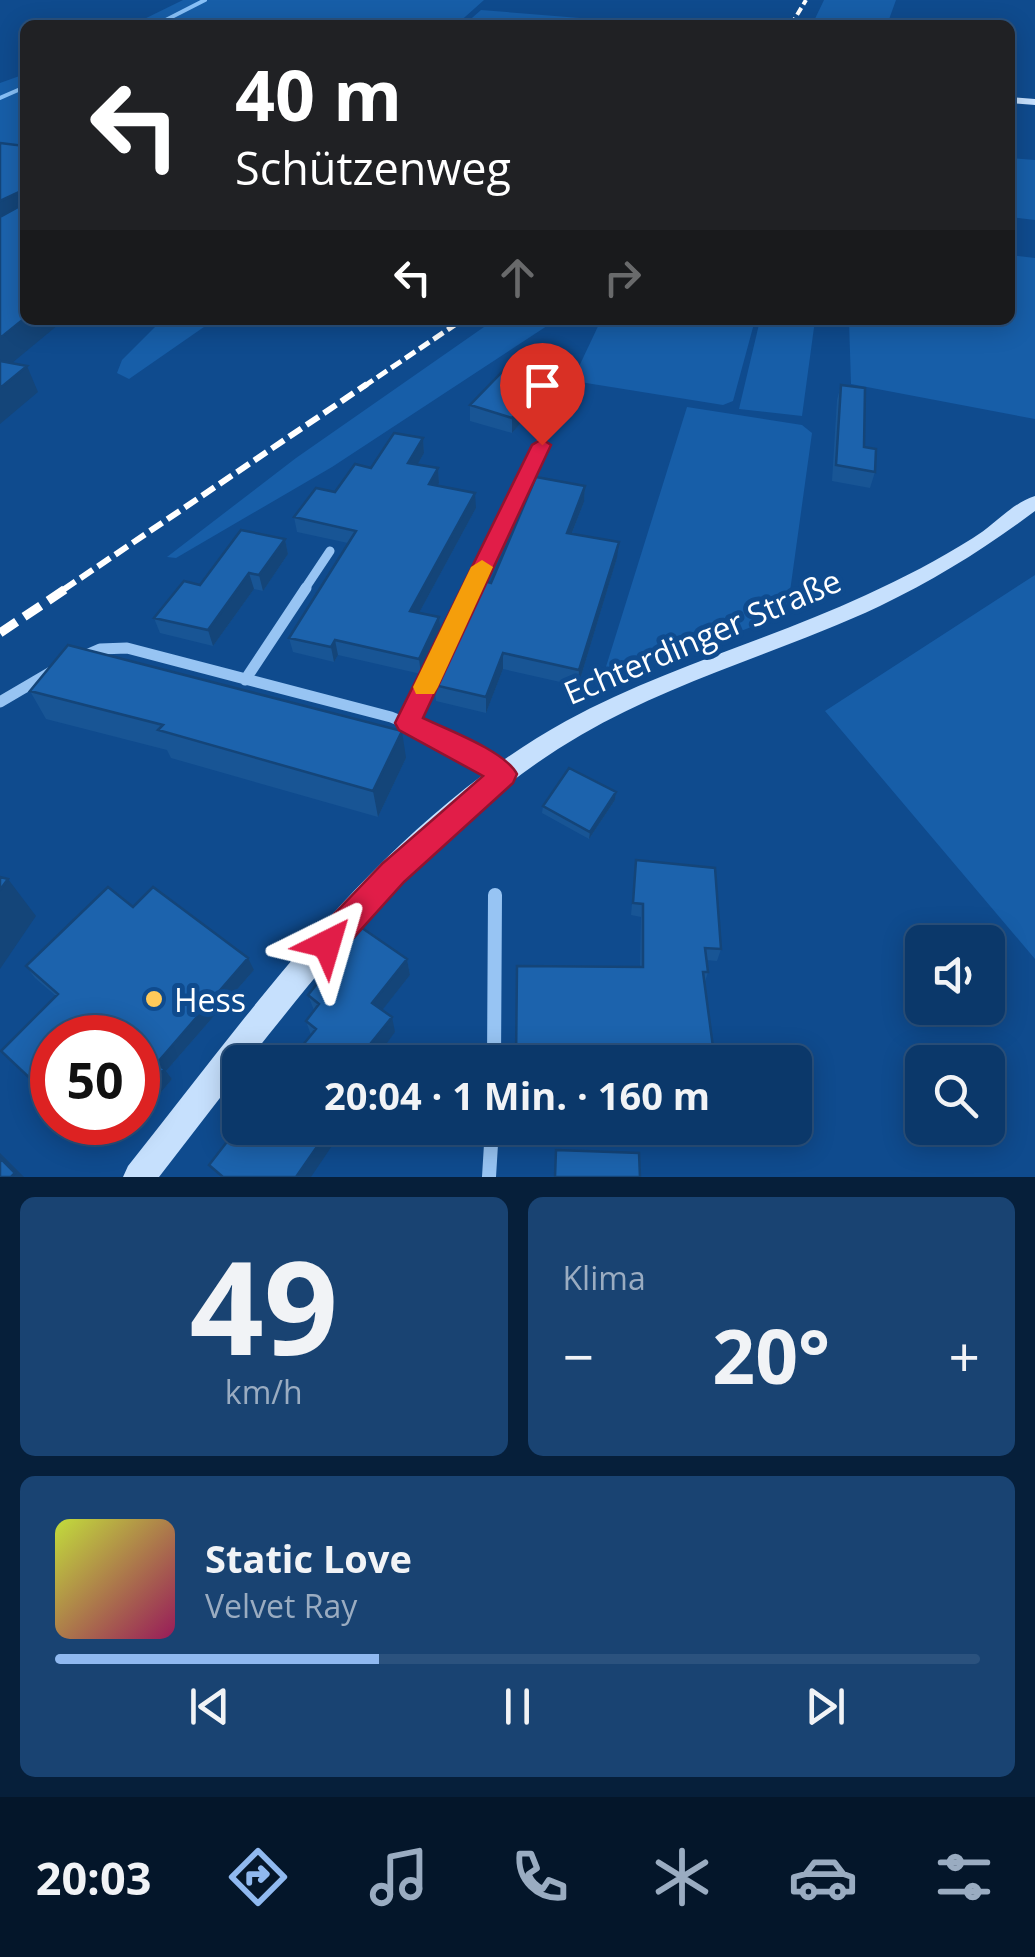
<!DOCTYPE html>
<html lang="de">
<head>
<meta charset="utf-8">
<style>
  body { margin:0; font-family:"Open Sans",sans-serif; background:#194372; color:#f1f3f6; height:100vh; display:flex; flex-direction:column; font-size:38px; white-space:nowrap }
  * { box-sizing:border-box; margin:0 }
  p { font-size:32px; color:#9aacc1 }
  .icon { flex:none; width:55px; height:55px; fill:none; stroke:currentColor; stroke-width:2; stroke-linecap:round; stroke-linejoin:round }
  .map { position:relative; height:1177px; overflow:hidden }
  .panel { display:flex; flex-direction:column; gap:20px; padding:20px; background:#061f3a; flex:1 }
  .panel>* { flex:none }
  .banner { position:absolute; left:20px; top:20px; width:995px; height:305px; border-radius:15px; box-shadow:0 5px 25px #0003,0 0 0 2px #2b527e; background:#202124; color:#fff; overflow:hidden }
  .controls { position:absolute; left:905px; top:925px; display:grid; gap:20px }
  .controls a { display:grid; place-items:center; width:100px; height:100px; border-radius:15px; background:#0b386a; box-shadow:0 5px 25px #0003,0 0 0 2px #2b527e; font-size:50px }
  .speed { position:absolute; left:30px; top:1015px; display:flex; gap:20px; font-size:50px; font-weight:700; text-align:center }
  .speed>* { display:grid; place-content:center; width:130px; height:130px; border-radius:50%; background:#0b386a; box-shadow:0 5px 25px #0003,0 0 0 2px #2b527e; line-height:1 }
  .speed .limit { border:15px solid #d22; background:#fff; color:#111 }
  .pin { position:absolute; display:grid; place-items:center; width:85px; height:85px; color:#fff; margin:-102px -42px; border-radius:50% 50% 50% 0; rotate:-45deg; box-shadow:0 0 10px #0007 }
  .pin .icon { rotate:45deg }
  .me { position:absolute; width:110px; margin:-55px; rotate:40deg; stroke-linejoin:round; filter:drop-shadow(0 0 8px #0008) }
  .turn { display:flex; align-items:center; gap:35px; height:210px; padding:0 50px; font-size:45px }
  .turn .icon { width:130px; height:130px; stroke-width:2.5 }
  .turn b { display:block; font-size:70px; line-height:85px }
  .lanes { display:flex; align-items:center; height:95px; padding:0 50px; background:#0003; justify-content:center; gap:50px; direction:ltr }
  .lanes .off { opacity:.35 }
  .big { font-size:75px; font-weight:700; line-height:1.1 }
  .panel .card { flex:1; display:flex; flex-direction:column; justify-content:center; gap:15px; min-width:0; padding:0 35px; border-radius:15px; background:#194372 }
  .panel .dial { align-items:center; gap:0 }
  .dial b { font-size:130px; line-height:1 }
  .song { display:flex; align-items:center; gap:30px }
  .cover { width:120px; height:120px; border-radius:15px; background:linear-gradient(135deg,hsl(70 70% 55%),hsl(330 70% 35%)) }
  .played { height:10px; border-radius:5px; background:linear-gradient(90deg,#90b9f0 35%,#2b527e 35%) }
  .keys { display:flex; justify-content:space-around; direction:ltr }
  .heat { display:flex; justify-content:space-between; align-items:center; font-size:55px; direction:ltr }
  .panel .tiles { flex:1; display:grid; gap:20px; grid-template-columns:1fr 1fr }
  .card:last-child { grid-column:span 2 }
  .trip { position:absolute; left:222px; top:1045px; width:590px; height:100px; border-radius:15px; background:#0b386a; box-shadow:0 5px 25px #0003,0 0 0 2px #2b527e; font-weight:700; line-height:100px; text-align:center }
  .tab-bar { display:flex; height:160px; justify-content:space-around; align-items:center; background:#04162a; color:#9aacc1 }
  .tab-bar .icon { width:70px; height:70px }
  .tab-bar .selected { color:#90b9f0 }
  .tab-bar b { font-size:45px; color:#f1f3f6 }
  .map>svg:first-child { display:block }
  .green { fill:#175ea8 }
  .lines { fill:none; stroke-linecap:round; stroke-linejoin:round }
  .stream { stroke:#88c0f7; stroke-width:4 }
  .minor-far2 { stroke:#97c4f3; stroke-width:9 }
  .minor-far1 { stroke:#97c4f3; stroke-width:11 }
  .minor { stroke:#97c4f3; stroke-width:14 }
  .secondary { fill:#c6e0fd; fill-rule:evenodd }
  .rail-far3 { stroke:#fff; stroke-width:4; stroke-dasharray:8 4; stroke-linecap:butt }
  .rail-far2 { stroke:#fff; stroke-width:5; stroke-dasharray:12 5; stroke-linecap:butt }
  .rail-far1 { stroke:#fff; stroke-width:6; stroke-dasharray:15 6; stroke-linecap:butt }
  .rail { stroke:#fff; stroke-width:9; stroke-dasharray:20 9; stroke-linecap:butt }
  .wall { fill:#185595 }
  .shaded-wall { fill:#144579 }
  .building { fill:#1c63ad; stroke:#144579; stroke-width:2.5 }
  .route { fill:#e11d48; stroke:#92132f; stroke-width:2.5 }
  .slow { fill:#f59e0b }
  .poi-dot { fill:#ffc959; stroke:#0f4b8e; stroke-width:4 }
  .labels { text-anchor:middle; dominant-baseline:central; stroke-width:10; stroke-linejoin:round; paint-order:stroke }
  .near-street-label { font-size:32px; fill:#fff; stroke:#0f4b8e }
  .near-poi-label { font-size:32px; fill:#fff; stroke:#0f4b8e; text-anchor:start }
</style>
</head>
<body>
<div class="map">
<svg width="1035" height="1177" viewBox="0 0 1035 1177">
  <rect width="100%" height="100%" fill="#0f4b8e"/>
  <!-- green -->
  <path class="green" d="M 183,0 L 484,0 L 456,25 L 272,25 L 214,19 L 204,25 L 132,25 Z
    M 824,0 L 896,0 L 887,25 L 812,25 Z
    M 481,10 L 667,25 L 464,25 Z
    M 25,74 L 25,151 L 0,148 L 0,83 Z
    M 1010,158 L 1035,160 L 1035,220 L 1010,217 Z
    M 1010,255 L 1035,258 L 1035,419 L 851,384 L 849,320 L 1010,320 Z
    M 162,320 L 214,320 L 129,379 L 117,373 L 122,360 Z
    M 494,320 L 556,320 L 332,467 L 176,558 L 167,557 L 296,458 Z
    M 601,320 L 755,320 L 733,401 L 723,405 L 580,382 L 574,377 Z
    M 760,320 L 815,320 L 802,416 L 739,409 Z
    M 687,407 L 802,425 L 812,433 L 787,613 L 600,686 Z
    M 1035,575 L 1035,959 L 825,711 Z"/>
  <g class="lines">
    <!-- stream -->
    <path class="stream" d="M 156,25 L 205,0
      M 0,98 L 25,87"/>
    <!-- minor-far2 -->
    <path class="minor-far2" d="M 304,590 L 330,551
      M 471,590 L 563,396"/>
    <!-- minor-far1 -->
    <path class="minor-far1" d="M 84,656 L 100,649 L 127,648 L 391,717 L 444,739 L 502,774
      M 245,680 L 306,588
      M 0,702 L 51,672
      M 408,723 L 472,588"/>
    <!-- minor -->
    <path class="minor" d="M 494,1062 L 495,895
      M 489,1177 L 492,1128"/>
    <!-- secondary -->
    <path class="secondary" d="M 1010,97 L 1035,99 L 1035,105 L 1010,103 Z
      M 1035,496 L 1035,511 C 986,548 936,579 880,606 C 782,652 675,680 581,735 C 444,815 344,940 247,1062 L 240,1062 L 240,1072 L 159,1177 L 123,1177 L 128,1166 C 256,1005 382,823 566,721 C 661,669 767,641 866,595 C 903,578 938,560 973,538 C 993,526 1012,503 1035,496 Z"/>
    <!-- rail-far3 -->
    <path class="rail-far3" d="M 791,25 L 806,0"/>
    <!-- rail-far2 -->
    <path class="rail-far2" d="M 363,387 L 462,320"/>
    <!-- rail-far1 -->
    <path class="rail-far1" d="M 63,590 L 367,384"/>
    <!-- rail -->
    <path class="rail" d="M 0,633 L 67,588"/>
  </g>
  <!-- wall -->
  <path class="wall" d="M 544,381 L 544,396 L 512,433 L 470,421 L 470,405 Z
    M 841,385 L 875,472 L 870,488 L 832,481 L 837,400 Z
    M 423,438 L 424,453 L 417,465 L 438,468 L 439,483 L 437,486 L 476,508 L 419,613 L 439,617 L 441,632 L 421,674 L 338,655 L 334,662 L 293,652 L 289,638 L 348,543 L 297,532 L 294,517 L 371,468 Z
    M 585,486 L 584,502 L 572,533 L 617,558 L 578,686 L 503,669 L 486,713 L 436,701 L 434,685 L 439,674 L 438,662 L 491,583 Z
    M 285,539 L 288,554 L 263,591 L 254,589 L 213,646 L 160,633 L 154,618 L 200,585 Z
    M 30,691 L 406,758 L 378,817 L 171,758 L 167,750 L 46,719 Z
    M 616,792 L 615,800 L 589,839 L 542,813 L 543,806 Z
    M 636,860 L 721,949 L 717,961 L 706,960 L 708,972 L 705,982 L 640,967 L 641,917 L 631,915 Z
    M 133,907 L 254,970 L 166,1071 L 172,1079 L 138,1120 L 138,1038 L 56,996 L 35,978 L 26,966 Z
    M 407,959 L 410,975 L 382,1010 L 395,1032 L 381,1050 L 311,1035 L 306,1021 L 314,1010 L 308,995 Z"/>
  <!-- shaded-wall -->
  <path class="shaded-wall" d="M 19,192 L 25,208 L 0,228 L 0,201 Z
    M 25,318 L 25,320 L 64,320 L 0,373 L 0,338 Z
    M 27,366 L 38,392 L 0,424 L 0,388 Z
    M 544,381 L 544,396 L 512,433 L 512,418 Z
    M 423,438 L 424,453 L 410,478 L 408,463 Z
    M 438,468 L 439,483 L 430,499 L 429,484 Z
    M 585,486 L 584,502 L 566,548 L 567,533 Z
    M 475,493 L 476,508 L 412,626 L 410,611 Z
    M 285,539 L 288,554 L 263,591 L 259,575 Z
    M 619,542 L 617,558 L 578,686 L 579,670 Z
    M 249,573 L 254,589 L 213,646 L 208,630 Z
    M 439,617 L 441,632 L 421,674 L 419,659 Z
    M 335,640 L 338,655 L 334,662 L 331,647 Z
    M 503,653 L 503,669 L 486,713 L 486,697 Z
    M 402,731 L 406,758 L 378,817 L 373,791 Z
    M 616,792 L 615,800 L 589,839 L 590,832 Z
    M 8,879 L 36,916 L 0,969 L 0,890 Z
    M 248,958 L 254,970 L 166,1071 L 172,1079 L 138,1120 L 138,1101 L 157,1063 Z
    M 407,959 L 410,975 L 376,1018 L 372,1003 Z
    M 392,1017 L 395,1032 L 376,1058 L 371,1043 Z
    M 382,1051 L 385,1062 L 375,1062 Z
    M 103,1122 L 120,1122 L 101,1144 L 92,1135 Z
    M 330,1128 L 344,1128 L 311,1177 L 296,1177 Z
    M 0,1153 L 24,1177 L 11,1177 L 0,1158 Z"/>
  <!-- building -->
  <path class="building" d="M 0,143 L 25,146 L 25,318 L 0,338 L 0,217 L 18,207 L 19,192 L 0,201 Z
    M 0,361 L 27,366 L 0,388 Z
    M 504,370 L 544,381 L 512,418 L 470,405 Z
    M 841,385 L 865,388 L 864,447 L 876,449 L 875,472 L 836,465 Z
    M 394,433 L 423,438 L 408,463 L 438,468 L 429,484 L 475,493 L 410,611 L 439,617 L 419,659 L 335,640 L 331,647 L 289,638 L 356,531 L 294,517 L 316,488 L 335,492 L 355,464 L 371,468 Z
    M 536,477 L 585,486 L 567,533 L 619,542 L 579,670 L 503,653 L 486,697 L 434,685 L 444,664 L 438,662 L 458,620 L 465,622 L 484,581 L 491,583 Z
    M 241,530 L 285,539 L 259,575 L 249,573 L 208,630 L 154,618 L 184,581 L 200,585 Z
    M 68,645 L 402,731 L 373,791 L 158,730 L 163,725 L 30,691 Z
    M 569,768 L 616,792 L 590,832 L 543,806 Z
    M 636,860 L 715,868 L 721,949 L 705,948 L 708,972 L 703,972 L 715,1062 L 516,1062 L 517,966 L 643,967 L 643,904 L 633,903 Z
    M 0,877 L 8,879 L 0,890 Z
    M 108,887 L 133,907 L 153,887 L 248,958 L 157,1063 L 164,1069 L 138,1101 L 138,1038 L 52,1038 L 52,1099 L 1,1051 L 58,994 L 26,966 Z
    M 362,928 L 407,959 L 372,1003 L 392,1017 L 371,1043 L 382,1051 L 375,1062 L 289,1062 L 316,1029 L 306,1021 L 319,1004 L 308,995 Z
    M 78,1122 L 103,1122 L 92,1135 Z
    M 240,1125 L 240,1128 L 330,1128 L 296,1177 L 223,1177 L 209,1165 Z
    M 556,1150 L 639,1153 L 640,1177 L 555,1177 Z
    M 0,1158 L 15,1173 L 11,1177 L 0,1177 Z"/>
  <!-- route -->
  <path class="route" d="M 542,439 L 551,445 L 423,718 C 448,730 505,751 517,774 L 513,783 L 404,882 L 338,955 L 327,959 L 316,955 L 311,944 L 316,933 L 383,863 L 483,776 L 399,730 L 395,723 L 532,445 Z"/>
  <!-- slow -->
  <path class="slow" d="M 482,560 L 493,567 L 438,687 L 434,694 L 416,694 L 413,687 L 471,567 Z"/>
  <!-- markers -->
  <circle class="poi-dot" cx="154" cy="999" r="10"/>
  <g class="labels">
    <!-- near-street labels -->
    <g class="near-street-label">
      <text transform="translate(702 636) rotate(-23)">Echterdinger Straße</text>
    </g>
    <!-- near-poi labels -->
    <g class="near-poi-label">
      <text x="174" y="999">Hess</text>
    </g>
  </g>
</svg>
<div class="controls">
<a><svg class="icon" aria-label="sound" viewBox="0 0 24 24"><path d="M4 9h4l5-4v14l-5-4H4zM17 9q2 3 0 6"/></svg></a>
<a><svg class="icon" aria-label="search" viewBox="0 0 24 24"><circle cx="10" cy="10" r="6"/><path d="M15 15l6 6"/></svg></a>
</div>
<div class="speed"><div class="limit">50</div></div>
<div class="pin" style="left:542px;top:445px;background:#d93025"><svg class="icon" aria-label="arrive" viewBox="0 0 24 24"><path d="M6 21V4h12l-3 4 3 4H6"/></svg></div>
<svg class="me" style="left:327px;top:944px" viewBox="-20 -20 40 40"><path d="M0-17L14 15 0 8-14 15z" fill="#e11d48" stroke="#fff" stroke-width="4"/></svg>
<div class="trip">20:04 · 1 Min. · 160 m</div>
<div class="banner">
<div class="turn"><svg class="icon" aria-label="left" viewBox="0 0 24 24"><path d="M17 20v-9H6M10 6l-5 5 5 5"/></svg><div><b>40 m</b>Schützenweg</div></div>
<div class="lanes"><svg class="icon" aria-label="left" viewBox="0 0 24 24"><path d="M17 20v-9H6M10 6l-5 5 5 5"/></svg><svg class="icon off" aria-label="ahead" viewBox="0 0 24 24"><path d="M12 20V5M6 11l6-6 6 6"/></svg><svg class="icon off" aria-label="right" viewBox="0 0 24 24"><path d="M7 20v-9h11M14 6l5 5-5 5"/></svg></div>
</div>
</div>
<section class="panel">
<div class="tiles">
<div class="card dial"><b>49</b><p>km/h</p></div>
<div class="card"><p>Klima</p>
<div class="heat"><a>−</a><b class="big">20°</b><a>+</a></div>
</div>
<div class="card">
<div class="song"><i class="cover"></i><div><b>Static Love</b><p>Velvet Ray</p></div></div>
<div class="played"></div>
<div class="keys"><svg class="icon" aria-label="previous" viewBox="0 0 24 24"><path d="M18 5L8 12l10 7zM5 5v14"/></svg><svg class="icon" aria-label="pause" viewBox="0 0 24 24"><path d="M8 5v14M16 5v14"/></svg><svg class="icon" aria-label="next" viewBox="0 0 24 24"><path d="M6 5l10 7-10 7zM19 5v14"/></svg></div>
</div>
</div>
</section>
<nav class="tab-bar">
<b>20:03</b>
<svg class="icon selected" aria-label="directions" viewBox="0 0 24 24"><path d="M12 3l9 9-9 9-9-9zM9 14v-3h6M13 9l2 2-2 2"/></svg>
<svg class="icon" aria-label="music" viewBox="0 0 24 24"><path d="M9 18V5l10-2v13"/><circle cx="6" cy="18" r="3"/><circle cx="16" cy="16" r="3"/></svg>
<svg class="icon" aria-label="phone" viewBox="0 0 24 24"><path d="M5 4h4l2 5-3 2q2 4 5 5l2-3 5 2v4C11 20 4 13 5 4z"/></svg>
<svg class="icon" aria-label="climate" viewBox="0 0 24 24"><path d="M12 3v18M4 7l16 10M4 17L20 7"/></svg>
<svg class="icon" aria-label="car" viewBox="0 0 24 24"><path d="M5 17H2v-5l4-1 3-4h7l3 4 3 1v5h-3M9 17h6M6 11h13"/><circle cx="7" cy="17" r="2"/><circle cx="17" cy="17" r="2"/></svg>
<svg class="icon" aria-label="filters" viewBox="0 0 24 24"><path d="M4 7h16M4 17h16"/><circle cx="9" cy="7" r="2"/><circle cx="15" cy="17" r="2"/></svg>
</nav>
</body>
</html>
